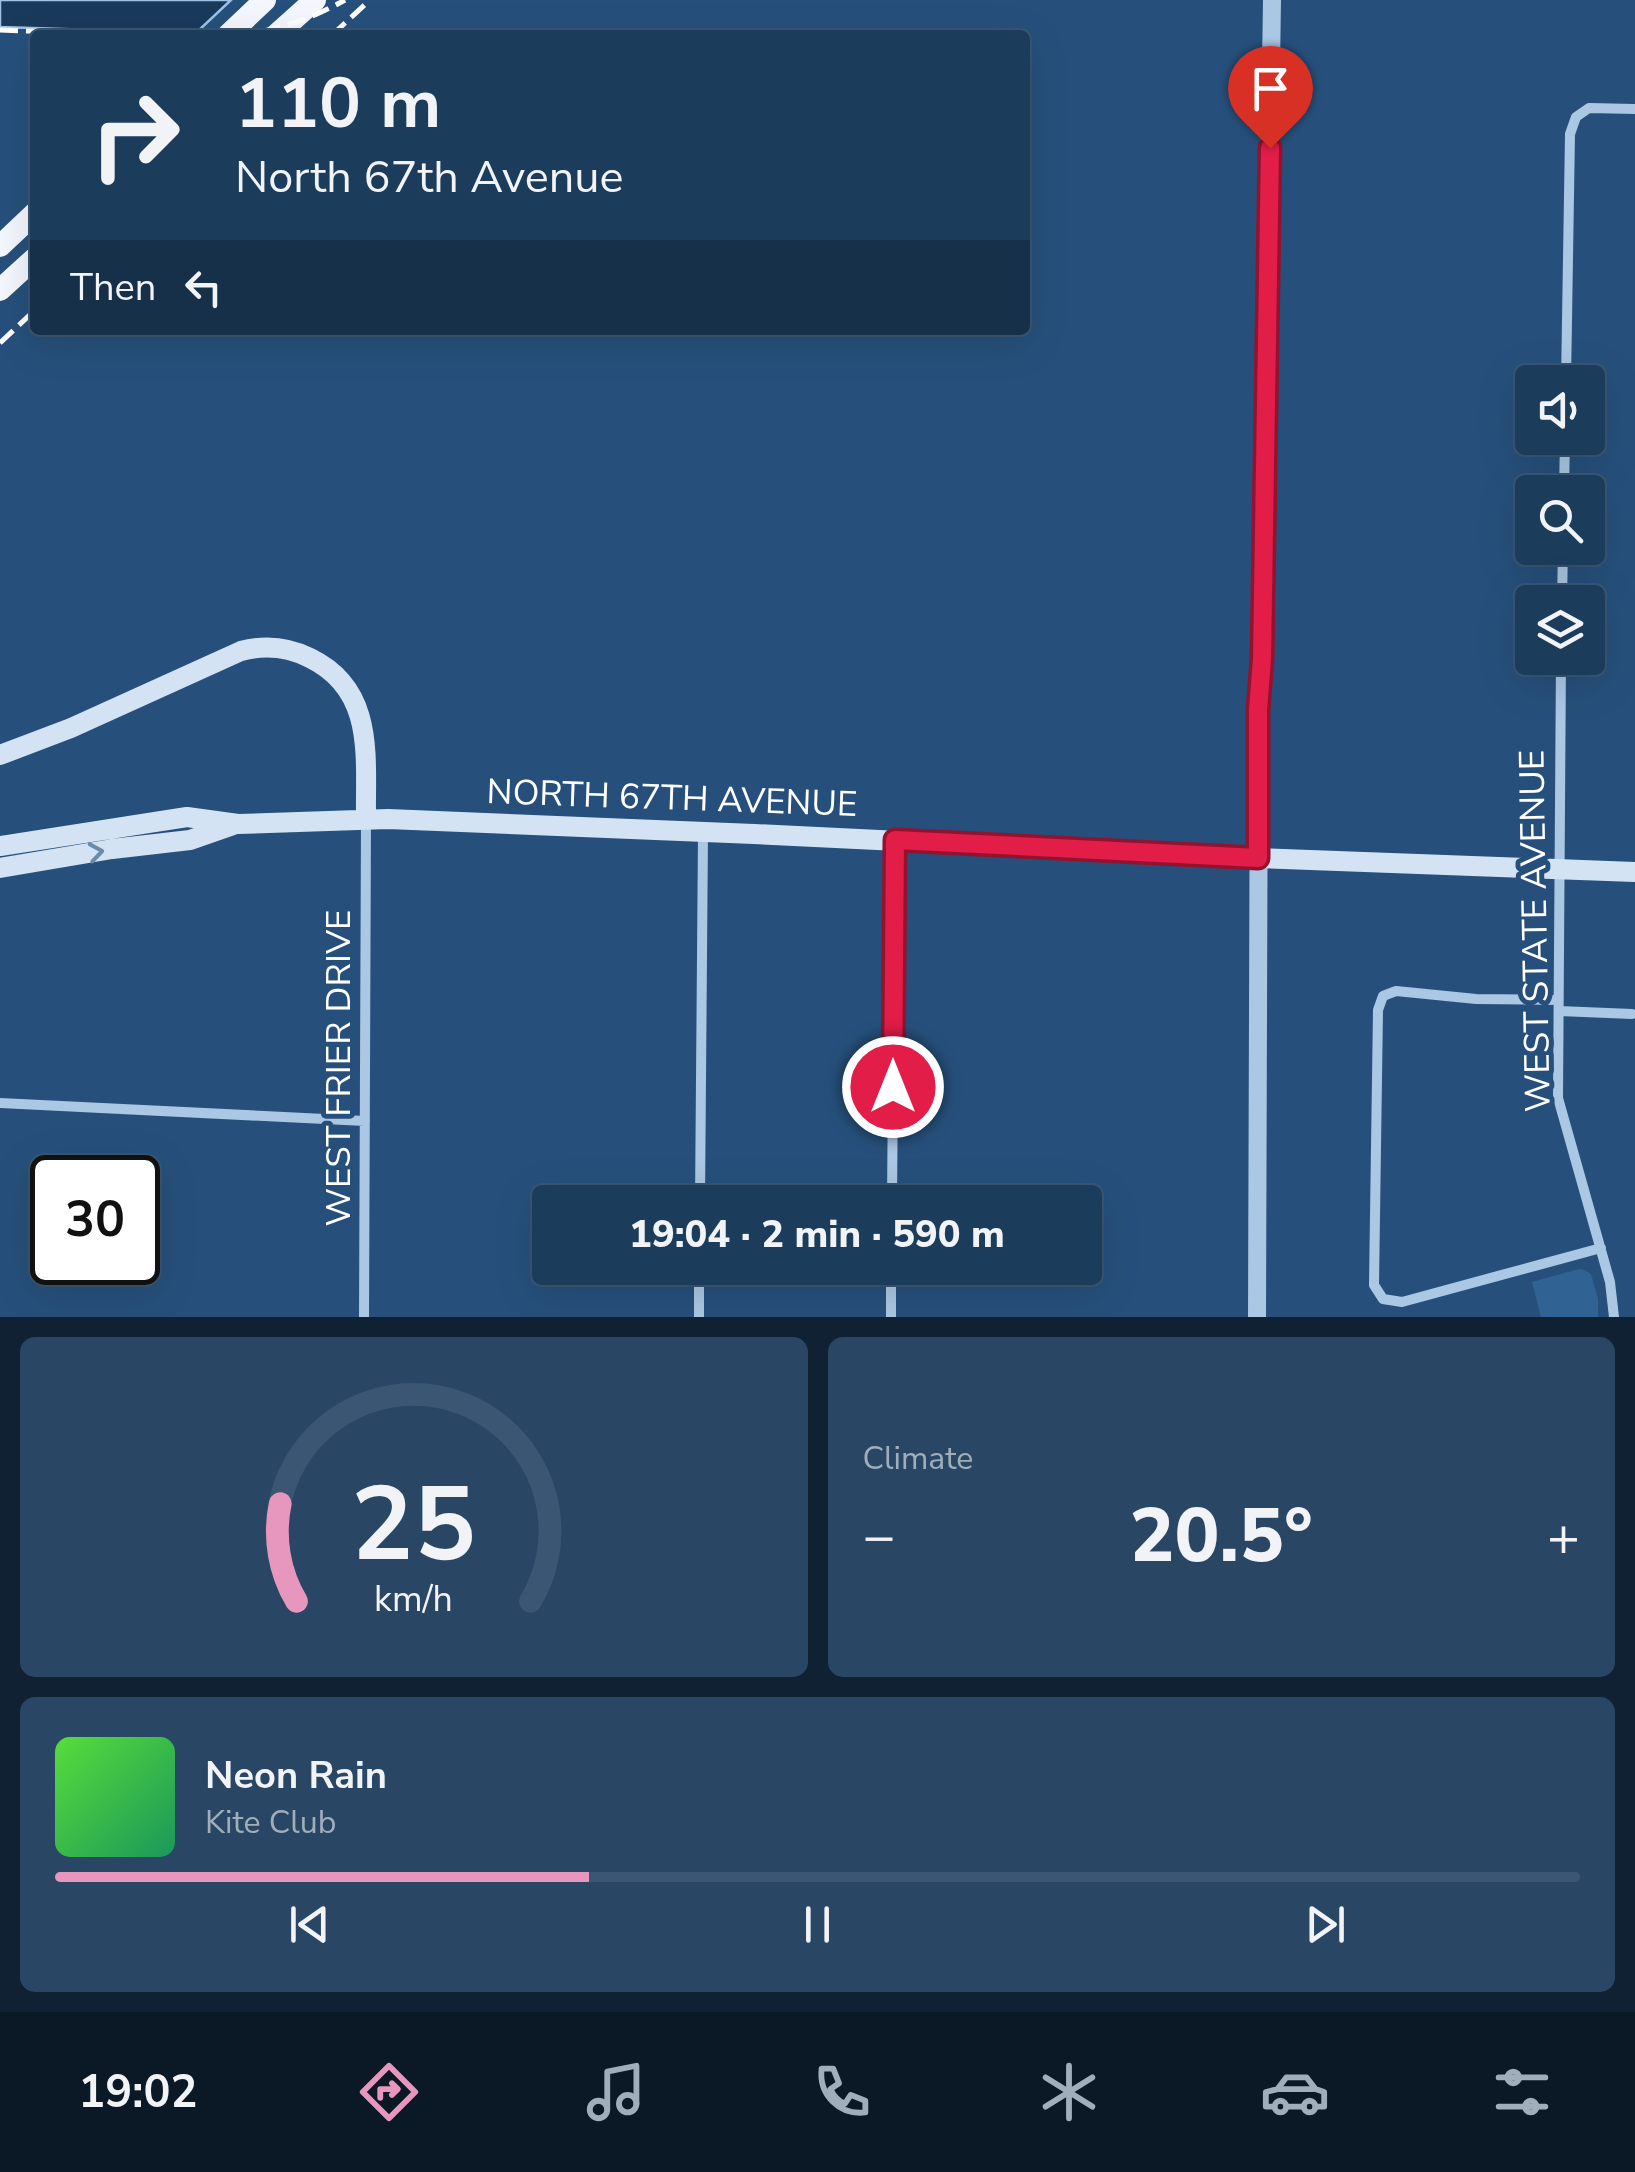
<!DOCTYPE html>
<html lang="en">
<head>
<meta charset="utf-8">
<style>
  body { margin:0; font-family:"Nunito Sans",sans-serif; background:#294765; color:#f1f3f6; height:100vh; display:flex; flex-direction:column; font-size:38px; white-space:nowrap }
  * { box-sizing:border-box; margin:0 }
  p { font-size:32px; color:#a0adbb }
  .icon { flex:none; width:55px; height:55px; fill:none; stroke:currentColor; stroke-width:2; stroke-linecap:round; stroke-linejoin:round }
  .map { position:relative; height:1317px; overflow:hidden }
  .panel { display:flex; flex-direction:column; gap:20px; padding:20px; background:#0f2133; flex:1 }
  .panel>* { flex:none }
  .banner { position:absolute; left:30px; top:30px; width:1000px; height:305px; border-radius:10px; box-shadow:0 10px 40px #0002,0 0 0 2px #3a5672; background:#1c3c5c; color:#f1f3f6; overflow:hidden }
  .buttons { position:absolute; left:1515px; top:365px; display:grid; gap:20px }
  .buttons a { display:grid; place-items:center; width:90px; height:90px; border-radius:10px; background:#1c3c5c; box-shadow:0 10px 40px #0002,0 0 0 2px #3a5672; font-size:50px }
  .speed { position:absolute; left:30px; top:1155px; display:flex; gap:20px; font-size:50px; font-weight:700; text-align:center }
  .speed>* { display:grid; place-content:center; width:130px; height:130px; border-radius:50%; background:#1c3c5c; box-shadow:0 10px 40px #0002,0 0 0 2px #3a5672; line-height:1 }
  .speed .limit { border:5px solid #111; border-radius:15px; background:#fff; color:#111 }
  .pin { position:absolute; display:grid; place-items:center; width:85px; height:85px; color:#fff; margin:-102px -42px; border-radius:50% 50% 50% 0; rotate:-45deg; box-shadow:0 0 10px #0007 }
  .pin .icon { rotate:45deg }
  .me { position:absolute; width:110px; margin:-55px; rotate:0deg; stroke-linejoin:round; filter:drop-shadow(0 0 8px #0008) }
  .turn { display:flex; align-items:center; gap:35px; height:210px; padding:0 40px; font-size:45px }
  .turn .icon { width:130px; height:130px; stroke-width:2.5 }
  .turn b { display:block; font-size:70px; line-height:85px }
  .then { display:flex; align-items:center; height:95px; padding:0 40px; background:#0003; gap:20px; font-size:38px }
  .big { font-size:75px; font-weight:800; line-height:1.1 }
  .panel .tile { flex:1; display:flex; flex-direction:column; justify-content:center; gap:15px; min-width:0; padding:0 35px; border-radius:15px; background:#294765 }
  .panel .dial { align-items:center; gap:0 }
  .dial svg { height:260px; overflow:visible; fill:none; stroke:#3a5672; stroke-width:7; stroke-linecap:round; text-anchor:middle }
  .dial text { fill:#f1f3f6; stroke:none }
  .song { display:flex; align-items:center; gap:30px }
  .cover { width:120px; height:120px; border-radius:15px; background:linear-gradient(135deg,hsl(110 70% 55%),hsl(150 70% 35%)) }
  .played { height:10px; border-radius:5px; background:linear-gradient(90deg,#e797bd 35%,#3a5672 35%) }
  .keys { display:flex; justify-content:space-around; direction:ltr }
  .heat { display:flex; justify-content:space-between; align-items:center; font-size:55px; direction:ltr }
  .panel .tiles { flex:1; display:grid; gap:20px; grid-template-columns:1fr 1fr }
  .tile:last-child { grid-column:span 2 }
  .trip { position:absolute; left:532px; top:1185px; width:570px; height:100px; border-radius:10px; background:#1c3c5c; box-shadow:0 10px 40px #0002,0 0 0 2px #3a5672; font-weight:800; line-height:100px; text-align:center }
  .tabs { display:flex; height:160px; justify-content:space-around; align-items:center; background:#0b1825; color:#a0adbb }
  .tabs .icon { width:70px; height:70px }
  .tabs .current { color:#e797bd }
  .tabs b { font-size:45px; color:#f1f3f6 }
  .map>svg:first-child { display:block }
  .green { fill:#306293 }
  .water { fill:#1a3a5c; stroke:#9ec3e5; stroke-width:2.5 }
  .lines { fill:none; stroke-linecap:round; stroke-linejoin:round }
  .minor { stroke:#aac7e4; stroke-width:10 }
  .tertiary { stroke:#aac7e4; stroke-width:18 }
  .secondary { stroke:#d3e3f4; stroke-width:20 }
  .trunk { stroke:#f4f8fe; stroke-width:22 }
  .rail { stroke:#fff; stroke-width:5; stroke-dasharray:18 8; stroke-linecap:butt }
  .oneway { stroke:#6b8bab }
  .route-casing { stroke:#92132f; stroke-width:25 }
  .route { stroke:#e11d48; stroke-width:18 }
  .labels { text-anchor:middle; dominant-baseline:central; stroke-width:10; stroke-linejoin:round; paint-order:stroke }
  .street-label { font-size:35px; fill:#fff; stroke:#26507b }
</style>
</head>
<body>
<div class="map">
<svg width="1635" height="1317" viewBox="0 0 1635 1317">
  <rect width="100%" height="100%" fill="#26507b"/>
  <!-- green -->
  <path class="green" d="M 1579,1269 L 1585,1270 L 1591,1274 L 1598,1299 L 1598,1317 L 1541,1317 L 1532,1282 Z"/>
  <!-- water -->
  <path class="water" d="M 0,0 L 231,0 L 197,32 L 190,33 L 0,27 Z"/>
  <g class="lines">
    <!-- minor -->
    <path class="minor" d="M 1566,382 L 1570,134 L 1576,117 L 1589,108 L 1635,109
      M 1564,492 L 1565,438
      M 1562,602 L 1563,548
      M 1561,658 L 1558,1098 L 1610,1282 L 1614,1317
      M 1558,1000 L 1476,999 L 1396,991 L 1383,996 L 1378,1010 L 1374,1285 L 1383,1299 L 1402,1302 L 1601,1248
      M 1559,1011 L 1632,1014
      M 0,1103 L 365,1121
      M 700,1202 L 703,833
      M 892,1202 L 895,841
      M 364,1317 L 366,820
      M 699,1317 L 699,1268
      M 891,1317 L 891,1268"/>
    <!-- tertiary -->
    <path class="tertiary" d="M 1257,1317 L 1259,711 L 1262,659 L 1272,0"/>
    <!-- secondary -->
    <path class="secondary" d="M 0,755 L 71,728 L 241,651 C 264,645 288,647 310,658 C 376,690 365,758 366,819
      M 0,846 L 187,817 L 238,824 L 388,819 L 754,834 L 1232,857 L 1635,872
      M 0,868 L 112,849 L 190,840 L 233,825"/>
    <!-- trunk -->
    <path class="trunk" d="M 228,35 L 265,0
      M 276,35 L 315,0
      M 0,246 L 35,213
      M 0,290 L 35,258"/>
    <!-- rail -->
    <path class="rail" d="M 0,30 L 140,35
      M 237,35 C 276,31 311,19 345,0
      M 332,35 L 370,0
      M 0,343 L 35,310"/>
  </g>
  <!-- one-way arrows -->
  <defs><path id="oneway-chevron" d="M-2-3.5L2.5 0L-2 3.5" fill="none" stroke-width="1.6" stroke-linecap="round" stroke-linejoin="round" transform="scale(2.5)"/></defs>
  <use class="oneway" href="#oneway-chevron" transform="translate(96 852) rotate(-9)"/>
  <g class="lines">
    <defs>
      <path id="route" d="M 893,1087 L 895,840 L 1258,858 L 1258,710 L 1262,659 L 1270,148"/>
    </defs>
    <!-- route casing -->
    <use href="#route" class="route-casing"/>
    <!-- route -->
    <use href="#route" class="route"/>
  </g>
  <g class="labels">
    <!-- street labels -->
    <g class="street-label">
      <text transform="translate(672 798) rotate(2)">NORTH 67TH AVENUE</text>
      <text transform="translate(1535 931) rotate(-91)">WEST STATE AVENUE</text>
      <text transform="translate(338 1068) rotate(-90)">WEST FRIER DRIVE</text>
    </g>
  </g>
</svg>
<div class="buttons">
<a><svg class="icon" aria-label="sound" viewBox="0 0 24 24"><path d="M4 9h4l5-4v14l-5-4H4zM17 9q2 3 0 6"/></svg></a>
<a><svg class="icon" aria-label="search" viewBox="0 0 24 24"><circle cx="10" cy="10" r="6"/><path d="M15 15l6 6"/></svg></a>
<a><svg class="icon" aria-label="layers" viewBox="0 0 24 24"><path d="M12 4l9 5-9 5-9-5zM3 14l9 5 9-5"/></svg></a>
</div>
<div class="speed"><div class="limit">30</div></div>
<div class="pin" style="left:1270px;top:148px;background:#d93025"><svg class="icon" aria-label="arrive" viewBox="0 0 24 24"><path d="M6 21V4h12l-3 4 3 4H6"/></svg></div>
<svg class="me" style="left:893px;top:1087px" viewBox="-20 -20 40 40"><circle r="17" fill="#e11d48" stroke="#fff" stroke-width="3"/><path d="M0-11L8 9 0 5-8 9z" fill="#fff"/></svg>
<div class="trip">19:04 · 2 min · 590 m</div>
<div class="banner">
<div class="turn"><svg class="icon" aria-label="right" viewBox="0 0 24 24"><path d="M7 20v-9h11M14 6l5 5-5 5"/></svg><div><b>110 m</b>North 67th Avenue</div></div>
<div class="then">Then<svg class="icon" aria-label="left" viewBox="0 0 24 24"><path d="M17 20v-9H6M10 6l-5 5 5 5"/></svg></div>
</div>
</div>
<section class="panel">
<div class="tiles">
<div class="tile dial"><svg viewBox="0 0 100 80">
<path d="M14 69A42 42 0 1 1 86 69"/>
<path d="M14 69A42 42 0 0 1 9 39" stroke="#e797bd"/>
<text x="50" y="56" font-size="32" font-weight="700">25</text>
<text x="50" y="72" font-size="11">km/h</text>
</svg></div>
<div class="tile"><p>Climate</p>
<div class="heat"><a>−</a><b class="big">20.5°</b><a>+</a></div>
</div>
<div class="tile">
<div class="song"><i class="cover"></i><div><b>Neon Rain</b><p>Kite Club</p></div></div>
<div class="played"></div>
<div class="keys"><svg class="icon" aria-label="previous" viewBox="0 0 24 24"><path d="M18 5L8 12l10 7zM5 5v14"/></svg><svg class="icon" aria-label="pause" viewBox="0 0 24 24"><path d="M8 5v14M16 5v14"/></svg><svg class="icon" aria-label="next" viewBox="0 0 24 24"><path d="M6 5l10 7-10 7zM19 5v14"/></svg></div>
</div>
</div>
</section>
<nav class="tabs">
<b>19:02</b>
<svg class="icon current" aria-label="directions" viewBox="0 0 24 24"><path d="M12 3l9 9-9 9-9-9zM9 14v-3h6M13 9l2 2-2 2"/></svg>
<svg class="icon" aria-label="music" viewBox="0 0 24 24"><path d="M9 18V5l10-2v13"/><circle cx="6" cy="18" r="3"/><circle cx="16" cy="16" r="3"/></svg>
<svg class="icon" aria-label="phone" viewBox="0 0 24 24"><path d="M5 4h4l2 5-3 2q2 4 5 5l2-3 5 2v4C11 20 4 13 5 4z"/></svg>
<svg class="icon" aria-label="climate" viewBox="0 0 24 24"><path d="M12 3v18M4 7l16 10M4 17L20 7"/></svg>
<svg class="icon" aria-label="car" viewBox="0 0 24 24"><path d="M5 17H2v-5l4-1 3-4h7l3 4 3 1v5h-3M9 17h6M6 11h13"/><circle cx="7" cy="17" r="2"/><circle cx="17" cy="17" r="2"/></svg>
<svg class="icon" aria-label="filters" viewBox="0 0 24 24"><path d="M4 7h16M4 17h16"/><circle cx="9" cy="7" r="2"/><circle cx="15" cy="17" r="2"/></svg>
</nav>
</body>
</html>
